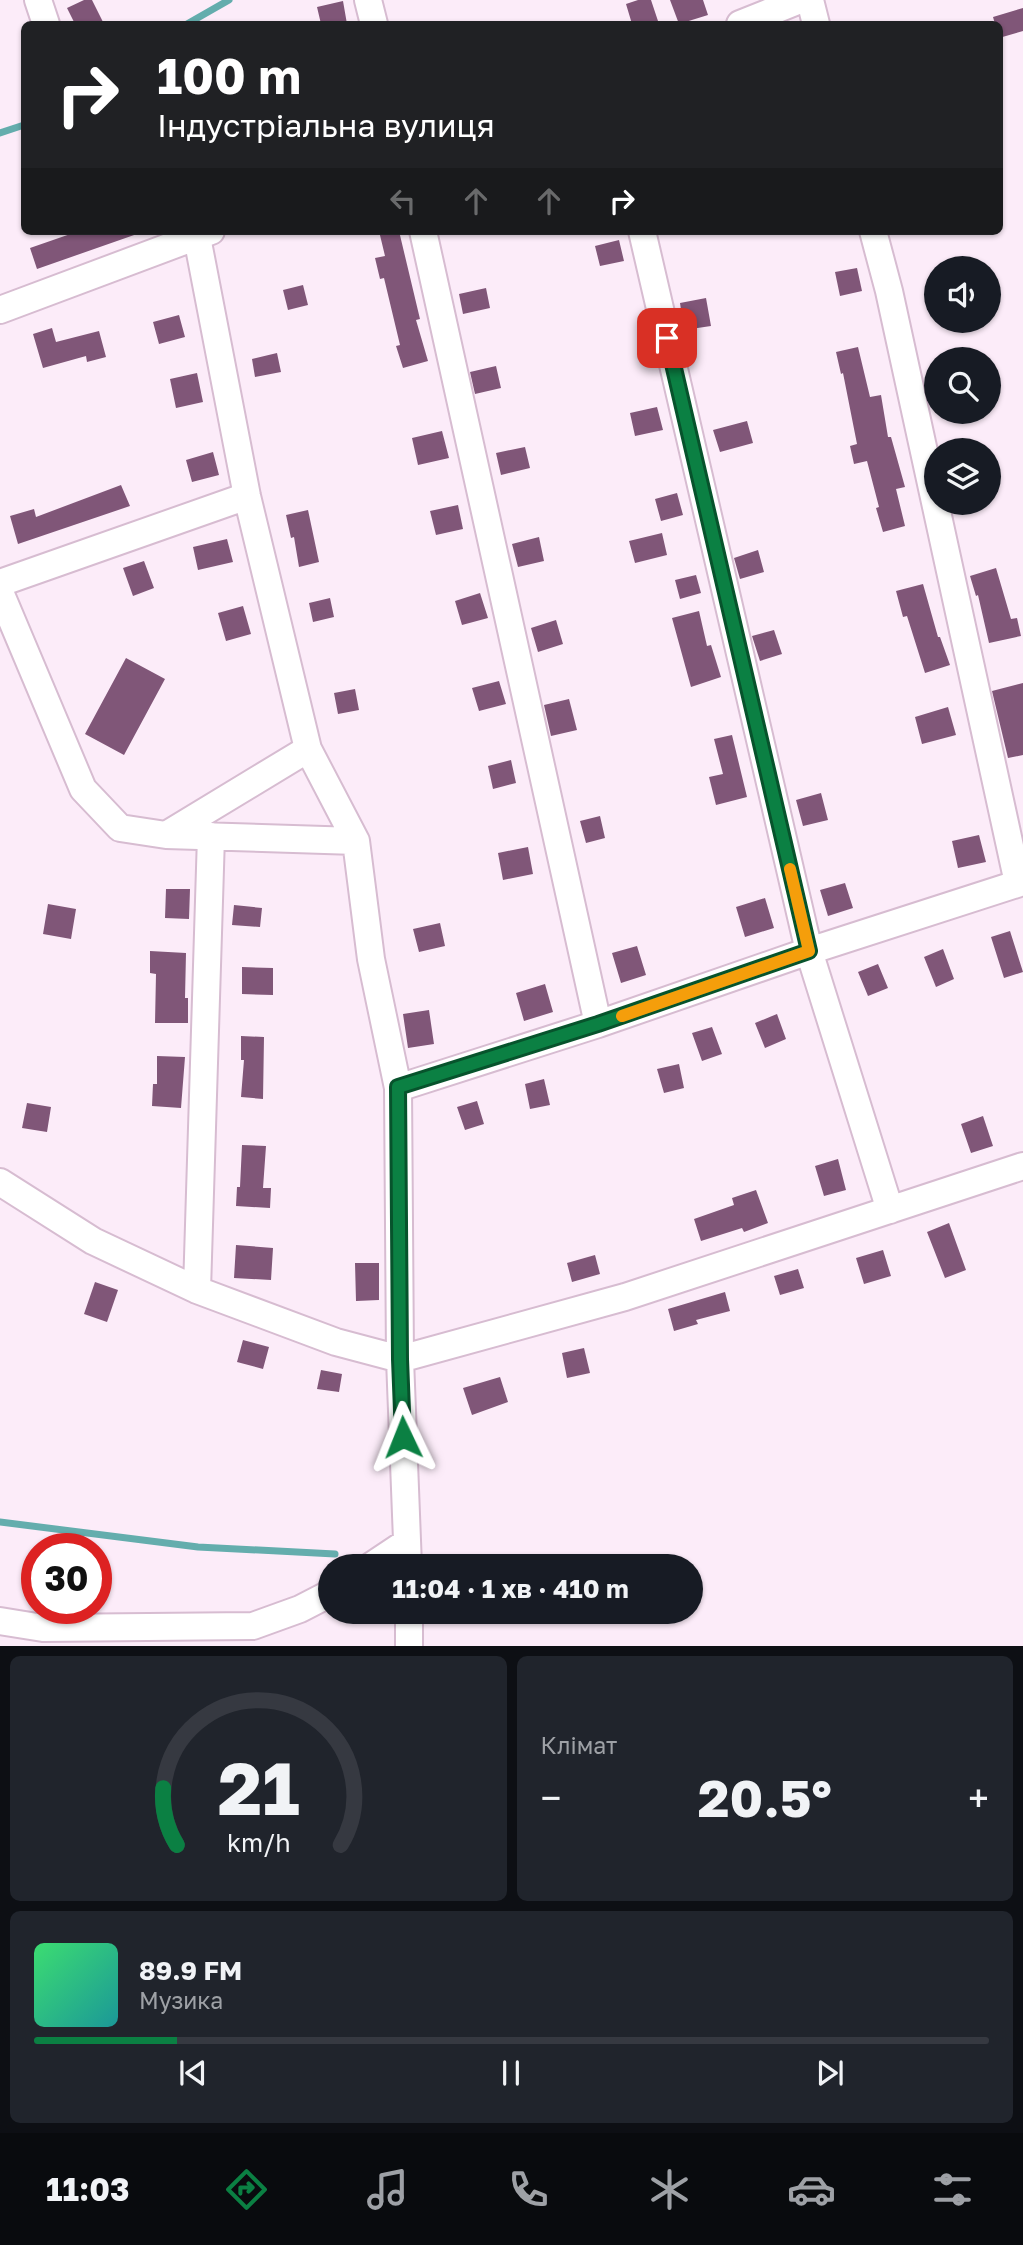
<!DOCTYPE html>
<html lang="uk">
<head>
<meta charset="utf-8">
<style>
  body { margin:0; font-family:"Golos Text",sans-serif; background:#20242c; color:#f1f3f6; height:100vh; display:flex; flex-direction:column; font-size:26px; white-space:nowrap }
  * { box-sizing:border-box; margin:0 }
  p { font-size:23px; color:#9ea1a6 }
  .icon { flex:none; width:38px; height:38px; fill:none; stroke:currentColor; stroke-width:2; stroke-linecap:round; stroke-linejoin:round }
  .map { position:relative; height:1646px; overflow:hidden }
  .details { display:flex; flex-direction:column; gap:10px; padding:10px; background:#0d0f14; flex:1 }
  .details>* { flex:none }
  .guide { position:absolute; left:21px; top:21px; width:982px; height:214px; border-radius:10px; box-shadow:0 2px 5px #0004; background:#202124; color:#fff; overflow:hidden }
  .buttons { position:absolute; left:924px; top:256px; display:grid; gap:14px }
  .buttons a { display:grid; place-items:center; width:77px; height:77px; border-radius:50%; background:#171b24; box-shadow:0 2px 5px #0004; font-size:35px }
  .speed { position:absolute; left:21px; top:1533px; display:flex; gap:14px; font-size:35px; font-weight:700; text-align:center }
  .speed>* { display:grid; place-content:center; width:91px; height:91px; border-radius:50%; background:#171b24; box-shadow:0 2px 5px #0004; line-height:1 }
  .speed .limit { border:10px solid #d22; background:#fff; color:#111 }
  .pin { position:absolute; display:grid; place-items:center; width:60px; height:60px; color:#fff; margin:-30px; border-radius:14px; box-shadow:0 4px 10px #0006 }
  .me { position:absolute; width:77px; margin:-38px; rotate:358deg; stroke-linejoin:round; filter:drop-shadow(0 0 5px #0008) }
  .turn { display:flex; align-items:center; gap:24px; height:147px; padding:0 21px; font-size:32px }
  .turn .icon { width:91px; height:91px; stroke-width:2.5 }
  .turn b { display:block; font-size:49px; line-height:60px }
  .lanes { display:flex; align-items:center; height:66px; padding:0 21px; background:#0003; justify-content:center; gap:35px; direction:ltr }
  .lanes .off { opacity:.35 }
  .big { font-size:52px; font-weight:700; line-height:1.1 }
  .details .tile { flex:1; display:flex; flex-direction:column; justify-content:center; gap:10px; min-width:0; padding:0 24px; border-radius:10px; background:#20242c }
  .details .dial { align-items:center; gap:0 }
  .dial svg { height:182px; overflow:visible; fill:none; stroke:#363941; stroke-width:7; stroke-linecap:round; text-anchor:middle }
  .dial text { fill:#f1f3f6; stroke:none }
  .song { display:flex; align-items:center; gap:21px }
  .cover { width:84px; height:84px; border-radius:10px; background:linear-gradient(135deg,hsl(140 70% 55%),hsl(180 70% 35%)) }
  .played { height:7px; border-radius:4px; background:linear-gradient(90deg,#0b8043 15%,#363941 15%) }
  .keys { display:flex; justify-content:space-around; direction:ltr }
  .heat { display:flex; justify-content:space-between; align-items:center; font-size:38px; direction:ltr }
  .details .tiles { flex:1; display:grid; gap:10px; grid-template-columns:1fr 1fr }
  .tile:last-child { grid-column:span 2 }
  .trip { position:absolute; left:318px; top:1554px; width:385px; height:70px; border-radius:35px; background:#171b24; box-shadow:0 2px 5px #0004; font-weight:700; line-height:70px; text-align:center }
  .dock { display:flex; height:112px; justify-content:space-around; align-items:center; background:#090b0e; color:#9ea1a6 }
  .dock .icon { width:49px; height:49px }
  .dock .current { color:#0b8043 }
  .dock b { font-size:32px; color:#f1f3f6 }
  .map>svg:first-child { display:block }
  .lines { fill:none; stroke-linecap:round; stroke-linejoin:round }
  .stream { stroke:#64adad; stroke-width:7 }
  .building { fill:#805678 }
  .minor-casing { stroke:#d7bcd1; stroke-width:30 }
  .minor { stroke:#fff; stroke-width:26 }
  .route-casing { stroke:#07532c; stroke-width:18 }
  .route { stroke:#0b8043; stroke-width:12 }
  .slow { stroke:#f59e0b; stroke-width:12 }
</style>
</head>
<body>
<div class="map">
<svg width="1023" height="1647" viewBox="0 0 1023 1647">
  <rect width="100%" height="100%" fill="#fcecf9"/>
  <g class="lines">
    <!-- stream -->
    <path class="stream" d="M 187,24 L 229,0
      M 0,133 L 24,125
      M 0,1522 L 198,1547 L 335,1554"/>
  </g>
  <!-- building -->
  <path class="building" d="M 84,0 L 92,0 L 104,24 L 75,24 L 67,8 Z
    M 638,0 L 651,0 L 659,24 L 632,24 L 626,4 Z
    M 670,0 L 703,0 L 708,15 L 679,24 Z
    M 343,1 L 347,24 L 321,24 L 317,7 Z
    M 1023,8 L 1023,31 L 999,38 L 999,24 L 995,24 L 993,17 Z
    M 79,231 L 136,231 L 137,234 L 37,269 L 30,248 Z
    M 379,231 L 399,231 L 420,319 L 416,320 L 428,361 L 403,368 L 396,346 L 400,345 L 384,278 L 380,279 L 375,258 L 385,256 Z
    M 619,240 L 624,261 L 600,266 L 595,246 Z
    M 857,268 L 862,291 L 840,296 L 835,272 Z
    M 303,285 L 308,305 L 288,310 L 283,290 Z
    M 486,288 L 490,308 L 463,314 L 459,294 Z
    M 706,298 L 711,326 L 684,330 L 680,303 Z
    M 179,315 L 185,337 L 159,344 L 153,322 Z
    M 52,328 L 56,342 L 99,331 L 106,357 L 87,362 L 86,356 L 43,368 L 33,334 Z
    M 858,347 L 870,397 L 881,395 L 888,437 L 891,437 L 905,487 L 896,489 L 905,526 L 883,532 L 876,508 L 879,507 L 867,461 L 854,464 L 850,446 L 857,444 L 843,373 L 841,374 L 836,352 Z
    M 277,353 L 281,372 L 255,377 L 252,359 Z
    M 496,366 L 501,388 L 475,394 L 470,372 Z
    M 197,373 L 203,402 L 176,408 L 170,379 Z
    M 657,407 L 663,430 L 635,436 L 630,413 Z
    M 747,421 L 753,443 L 720,452 L 713,430 Z
    M 442,431 L 449,458 L 418,465 L 412,438 Z
    M 525,447 L 530,468 L 501,475 L 496,453 Z
    M 213,452 L 219,475 L 192,482 L 186,460 Z
    M 121,485 L 130,506 L 18,544 L 10,516 L 34,509 L 36,517 Z
    M 677,493 L 683,515 L 661,521 L 655,499 Z
    M 458,505 L 463,529 L 436,535 L 430,511 Z
    M 308,510 L 319,562 L 299,567 L 294,537 L 291,538 L 286,515 Z
    M 662,533 L 667,555 L 635,563 L 629,541 Z
    M 539,537 L 544,561 L 518,567 L 512,544 Z
    M 227,539 L 233,562 L 198,570 L 193,547 Z
    M 758,550 L 764,572 L 740,579 L 734,558 Z
    M 144,561 L 154,588 L 133,596 L 123,568 Z
    M 996,568 L 1011,619 L 1017,618 L 1021,636 L 989,643 L 978,595 L 976,596 L 970,576 Z
    M 696,575 L 701,593 L 680,599 L 675,580 Z
    M 923,584 L 938,637 L 940,637 L 950,665 L 925,673 L 907,616 L 903,617 L 896,591 Z
    M 480,593 L 488,618 L 462,625 L 455,601 Z
    M 330,598 L 334,617 L 313,622 L 309,603 Z
    M 243,606 L 251,634 L 226,641 L 218,613 Z
    M 699,611 L 707,646 L 711,645 L 721,677 L 691,687 L 672,618 Z
    M 556,620 L 563,644 L 538,652 L 531,628 Z
    M 774,630 L 782,654 L 760,661 L 752,636 Z
    M 126,658 L 165,679 L 124,755 L 85,734 Z
    M 499,681 L 506,704 L 479,711 L 472,688 Z
    M 1023,683 L 1023,755 L 1008,758 L 992,691 Z
    M 355,689 L 359,710 L 338,714 L 334,693 Z
    M 569,699 L 577,730 L 551,736 L 544,705 Z
    M 948,707 L 956,735 L 922,744 L 915,717 Z
    M 732,735 L 747,797 L 716,805 L 709,777 L 723,774 L 714,739 Z
    M 511,760 L 516,783 L 493,789 L 488,766 Z
    M 821,793 L 828,820 L 803,826 L 796,800 Z
    M 600,816 L 605,838 L 586,843 L 580,821 Z
    M 979,835 L 986,862 L 958,868 L 952,841 Z
    M 528,847 L 533,874 L 503,880 L 498,853 Z
    M 845,883 L 853,908 L 828,916 L 820,890 Z
    M 166,889 L 190,889 L 189,919 L 165,918 Z
    M 765,898 L 774,928 L 745,937 L 736,907 Z
    M 48,904 L 76,909 L 71,939 L 43,934 Z
    M 234,905 L 262,908 L 260,927 L 232,925 Z
    M 440,923 L 445,946 L 419,952 L 413,929 Z
    M 1010,931 L 1023,972 L 1004,978 L 991,937 Z
    M 637,946 L 646,975 L 621,983 L 612,953 Z
    M 943,949 L 954,979 L 936,987 L 924,957 Z
    M 150,951 L 186,953 L 185,998 L 188,998 L 188,1023 L 155,1023 L 156,974 L 150,973 Z
    M 878,964 L 888,988 L 868,996 L 858,972 Z
    M 242,967 L 273,968 L 273,995 L 242,994 Z
    M 545,984 L 553,1012 L 524,1021 L 516,993 Z
    M 429,1010 L 434,1044 L 408,1048 L 403,1014 Z
    M 777,1014 L 786,1039 L 765,1048 L 755,1023 Z
    M 712,1027 L 722,1054 L 702,1061 L 692,1033 Z
    M 241,1036 L 264,1037 L 263,1099 L 241,1097 L 244,1060 L 241,1060 Z
    M 157,1056 L 185,1057 L 181,1108 L 152,1106 L 153,1084 L 157,1084 Z
    M 679,1064 L 684,1088 L 664,1093 L 657,1069 Z
    M 544,1079 L 550,1105 L 530,1109 L 525,1084 Z
    M 477,1101 L 484,1124 L 465,1130 L 457,1107 Z
    M 27,1103 L 51,1107 L 47,1132 L 22,1128 Z
    M 983,1116 L 993,1146 L 971,1153 L 961,1124 Z
    M 242,1145 L 266,1146 L 263,1188 L 271,1188 L 270,1208 L 236,1206 L 237,1187 L 240,1187 Z
    M 838,1159 L 846,1190 L 824,1196 L 815,1166 Z
    M 756,1190 L 768,1223 L 744,1232 L 742,1228 L 701,1241 L 694,1219 L 734,1205 L 732,1198 Z
    M 949,1223 L 966,1270 L 945,1278 L 927,1232 Z
    M 236,1245 L 273,1248 L 271,1280 L 234,1278 Z
    M 883,1250 L 891,1276 L 864,1284 L 856,1258 Z
    M 595,1255 L 600,1274 L 572,1282 L 567,1263 Z
    M 355,1263 L 379,1263 L 379,1300 L 356,1301 Z
    M 798,1269 L 804,1288 L 780,1295 L 774,1276 Z
    M 95,1282 L 118,1290 L 107,1322 L 84,1314 Z
    M 725,1292 L 730,1311 L 696,1320 L 698,1324 L 674,1331 L 668,1309 Z
    M 243,1340 L 269,1347 L 263,1369 L 237,1362 Z
    M 584,1348 L 590,1373 L 567,1378 L 562,1353 Z
    M 321,1370 L 342,1374 L 339,1392 L 317,1389 Z
    M 500,1377 L 508,1402 L 472,1415 L 463,1388 Z"/>
  <g class="lines">
    <defs>
      <path id="minor" d="M 38,0 L 46,24
        M 368,0 L 374,24
        M 810,0 L 816,24
        M 740,24 L 800,0
        M 423,231 L 598,1024
        M 642,231 L 809,951 L 890,1210
        M 873,231 L 889,291 L 1018,883
        M 197,237 L 247,496 L 308,749 L 356,841 L 371,959 L 398,1088 L 400,1359 L 408,1566
        M 0,310 L 211,231
        M 0,583 L 247,496
        M 0,592 L 83,789 L 120,828 L 166,835 L 356,841
        M 166,835 L 308,749
        M 398,1088 L 598,1024 L 809,951 L 1023,882
        M 0,1182 L 93,1241 L 197,1290 L 336,1342 L 400,1359 L 625,1297 L 1023,1166
        M 197,1290 L 211,836
        M 371,1566 L 407,1542
        M 409,1612 L 409,1647
        M 0,1621 L 43,1628 L 253,1626 L 300,1609 L 331,1593"/>
    </defs>
    <!-- minor casing -->
    <use href="#minor" class="minor-casing"/>
    <!-- minor -->
    <use href="#minor" class="minor"/>
  </g>
  <g class="lines">
    <defs>
      <path id="route" d="M 403,1437 L 400,1359 L 398,1087 L 598,1024 L 809,951 L 667,338"/>
    </defs>
    <!-- route casing -->
    <use href="#route" class="route-casing"/>
    <!-- route -->
    <use href="#route" class="route"/>
    <!-- slow -->
    <path class="slow" d="M 622,1016 L 809,951 L 790,869"/>
  </g>
</svg>
<div class="buttons">
<a><svg class="icon" aria-label="sound" viewBox="0 0 24 24"><path d="M4 9h4l5-4v14l-5-4H4zM17 9q2 3 0 6"/></svg></a>
<a><svg class="icon" aria-label="search" viewBox="0 0 24 24"><circle cx="10" cy="10" r="6"/><path d="M15 15l6 6"/></svg></a>
<a><svg class="icon" aria-label="layers" viewBox="0 0 24 24"><path d="M12 4l9 5-9 5-9-5zM3 14l9 5 9-5"/></svg></a>
</div>
<div class="speed"><div class="limit">30</div></div>
<div class="pin" style="left:667px;top:338px;background:#d93025"><svg class="icon" aria-label="arrive" viewBox="0 0 24 24"><path d="M6 21V4h12l-3 4 3 4H6"/></svg></div>
<svg class="me" style="left:403px;top:1437px" viewBox="-20 -20 40 40"><path d="M0-17L14 15 0 8-14 15z" fill="#0b8043" stroke="#fff" stroke-width="4"/></svg>
<div class="trip">11:04 · 1 хв · 410 m</div>
<div class="guide">
<div class="turn"><svg class="icon" aria-label="right" viewBox="0 0 24 24"><path d="M7 20v-9h11M14 6l5 5-5 5"/></svg><div><b>100 m</b>Індустріальна вулиця</div></div>
<div class="lanes"><svg class="icon off" aria-label="left" viewBox="0 0 24 24"><path d="M17 20v-9H6M10 6l-5 5 5 5"/></svg><svg class="icon off" aria-label="ahead" viewBox="0 0 24 24"><path d="M12 20V5M6 11l6-6 6 6"/></svg><svg class="icon off" aria-label="ahead" viewBox="0 0 24 24"><path d="M12 20V5M6 11l6-6 6 6"/></svg><svg class="icon" aria-label="right" viewBox="0 0 24 24"><path d="M7 20v-9h11M14 6l5 5-5 5"/></svg></div>
</div>
</div>
<section class="details">
<div class="tiles">
<div class="tile dial"><svg viewBox="0 0 100 80">
<path d="M14 69A42 42 0 1 1 86 69"/>
<path d="M14 69A42 42 0 0 1 8 44" stroke="#0b8043"/>
<text x="50" y="56" font-size="32" font-weight="700">21</text>
<text x="50" y="72" font-size="11">km/h</text>
</svg></div>
<div class="tile"><p>Клімат</p>
<div class="heat"><a>−</a><b class="big">20.5°</b><a>+</a></div>
</div>
<div class="tile">
<div class="song"><i class="cover"></i><div><b>89.9 FM</b><p>Музика</p></div></div>
<div class="played"></div>
<div class="keys"><svg class="icon" aria-label="previous" viewBox="0 0 24 24"><path d="M18 5L8 12l10 7zM5 5v14"/></svg><svg class="icon" aria-label="pause" viewBox="0 0 24 24"><path d="M8 5v14M16 5v14"/></svg><svg class="icon" aria-label="next" viewBox="0 0 24 24"><path d="M6 5l10 7-10 7zM19 5v14"/></svg></div>
</div>
</div>
</section>
<nav class="dock">
<b>11:03</b>
<svg class="icon current" aria-label="directions" viewBox="0 0 24 24"><path d="M12 3l9 9-9 9-9-9zM9 14v-3h6M13 9l2 2-2 2"/></svg>
<svg class="icon" aria-label="music" viewBox="0 0 24 24"><path d="M9 18V5l10-2v13"/><circle cx="6" cy="18" r="3"/><circle cx="16" cy="16" r="3"/></svg>
<svg class="icon" aria-label="phone" viewBox="0 0 24 24"><path d="M5 4h4l2 5-3 2q2 4 5 5l2-3 5 2v4C11 20 4 13 5 4z"/></svg>
<svg class="icon" aria-label="climate" viewBox="0 0 24 24"><path d="M12 3v18M4 7l16 10M4 17L20 7"/></svg>
<svg class="icon" aria-label="car" viewBox="0 0 24 24"><path d="M5 17H2v-5l4-1 3-4h7l3 4 3 1v5h-3M9 17h6M6 11h13"/><circle cx="7" cy="17" r="2"/><circle cx="17" cy="17" r="2"/></svg>
<svg class="icon" aria-label="filters" viewBox="0 0 24 24"><path d="M4 7h16M4 17h16"/><circle cx="9" cy="7" r="2"/><circle cx="15" cy="17" r="2"/></svg>
</nav>
</body>
</html>
